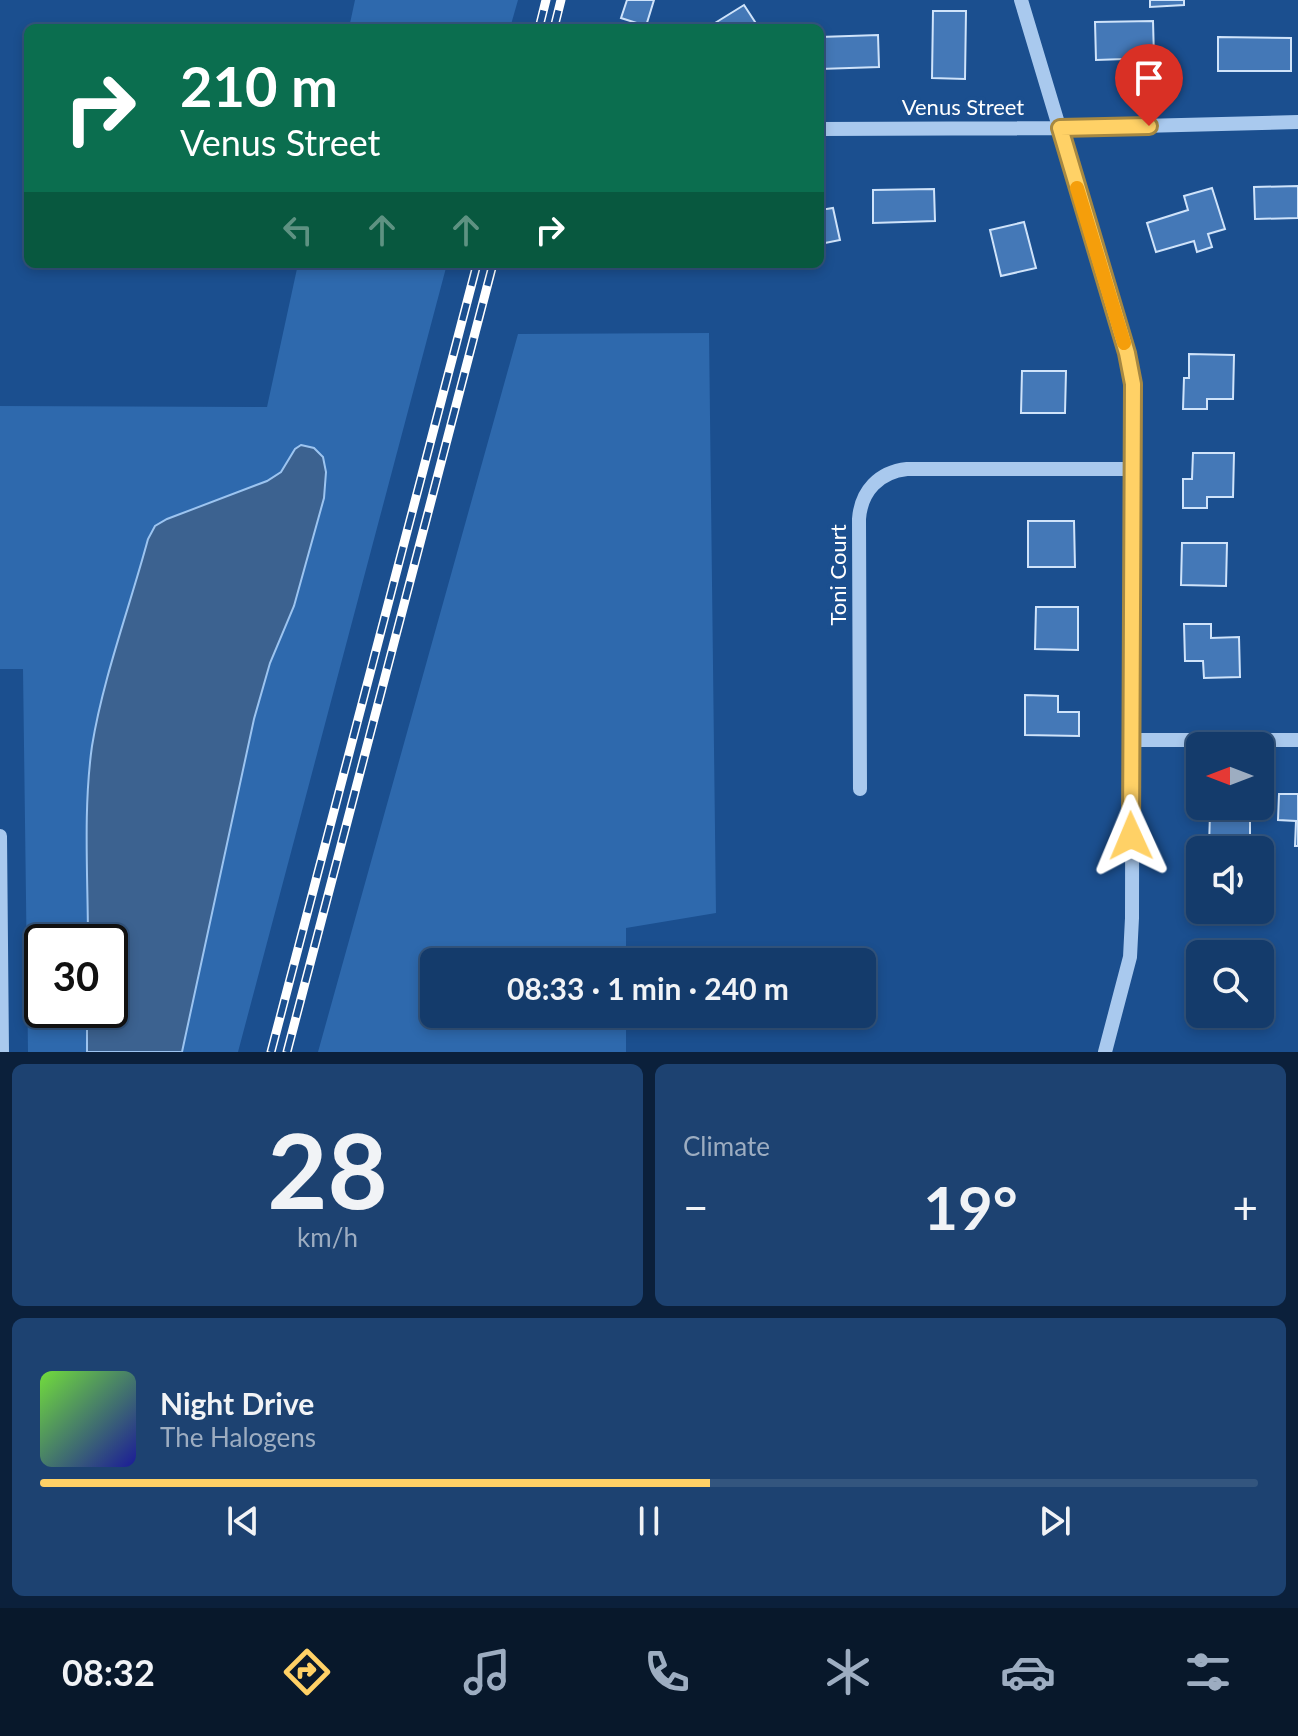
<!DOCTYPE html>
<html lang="en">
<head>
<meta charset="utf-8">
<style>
  body { margin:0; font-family:Lato,sans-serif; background:#1d4271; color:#f1f3f6; height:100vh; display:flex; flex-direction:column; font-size:30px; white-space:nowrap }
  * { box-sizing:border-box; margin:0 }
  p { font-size:26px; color:#9dadc1 }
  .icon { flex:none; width:44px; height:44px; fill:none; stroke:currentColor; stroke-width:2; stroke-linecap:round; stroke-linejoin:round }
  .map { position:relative; height:1052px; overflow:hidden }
  .details { display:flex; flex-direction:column; gap:12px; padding:12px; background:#0b203b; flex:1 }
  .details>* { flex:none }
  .guide { position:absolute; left:24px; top:24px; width:800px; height:244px; border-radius:12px; box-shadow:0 4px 12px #0003,0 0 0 2px #33557e; background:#0b6e4f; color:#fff; overflow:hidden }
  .needle { width:52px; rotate:270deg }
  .tools { position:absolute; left:1186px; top:732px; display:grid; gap:16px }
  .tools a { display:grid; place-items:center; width:88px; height:88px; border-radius:12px; background:#143b6b; box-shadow:0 4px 12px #0003,0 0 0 2px #33557e; font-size:40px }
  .speed { position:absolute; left:24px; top:924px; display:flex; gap:16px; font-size:40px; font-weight:700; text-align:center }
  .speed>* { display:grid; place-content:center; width:104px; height:104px; border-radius:50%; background:#143b6b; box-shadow:0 4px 12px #0003,0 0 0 2px #33557e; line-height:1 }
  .speed .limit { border:4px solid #111; border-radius:12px; background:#fff; color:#111 }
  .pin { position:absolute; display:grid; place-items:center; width:68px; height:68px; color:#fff; margin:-82px -34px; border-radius:50% 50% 50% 0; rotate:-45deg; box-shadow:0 0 8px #0007 }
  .pin .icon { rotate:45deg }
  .me { position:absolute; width:88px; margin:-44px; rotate:359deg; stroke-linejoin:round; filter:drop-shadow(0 0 6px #0008) }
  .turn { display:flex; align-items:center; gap:28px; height:168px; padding:0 24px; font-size:36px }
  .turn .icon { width:104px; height:104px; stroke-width:2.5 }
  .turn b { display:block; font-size:56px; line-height:68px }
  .lanes { display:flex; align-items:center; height:76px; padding:0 24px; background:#0003; justify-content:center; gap:40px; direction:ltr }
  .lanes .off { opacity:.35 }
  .big { font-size:60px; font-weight:700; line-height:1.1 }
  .details .card { flex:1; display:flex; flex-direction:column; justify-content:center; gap:12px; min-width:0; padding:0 28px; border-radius:12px; background:#1d4271 }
  .details .dial { align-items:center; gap:0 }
  .dial b { font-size:104px; line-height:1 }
  .song { display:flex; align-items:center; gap:24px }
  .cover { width:96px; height:96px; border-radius:12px; background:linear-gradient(135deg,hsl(100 70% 55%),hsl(240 70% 35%)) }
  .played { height:8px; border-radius:4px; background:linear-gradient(90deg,#ffd166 55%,#33557e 55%) }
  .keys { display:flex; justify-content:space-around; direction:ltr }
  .heat { display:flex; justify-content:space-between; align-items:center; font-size:44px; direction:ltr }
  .details .tiles { flex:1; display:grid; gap:12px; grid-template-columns:1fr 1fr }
  .card:last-child { grid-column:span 2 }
  .trip { position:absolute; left:420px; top:948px; width:456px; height:80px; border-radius:12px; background:#143b6b; box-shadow:0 4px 12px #0003,0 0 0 2px #33557e; font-weight:700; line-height:80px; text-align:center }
  .dock { display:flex; height:128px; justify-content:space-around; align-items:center; background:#08182b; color:#9dadc1 }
  .dock .icon { width:56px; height:56px }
  .dock .active { color:#ffd166 }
  .dock b { font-size:36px; color:#f1f3f6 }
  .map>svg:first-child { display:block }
  .green { fill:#2e69ad }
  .water { fill:#3c6290; stroke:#9cc4f0; stroke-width:2 }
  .building { fill:#4478b7; stroke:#cfe3fa; stroke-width:2 }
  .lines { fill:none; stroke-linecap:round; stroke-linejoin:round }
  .minor { stroke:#a9c9ee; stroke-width:14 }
  .rail-casing { stroke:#fff; stroke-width:9 }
  .rail { stroke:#1b4f8f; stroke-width:6; stroke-dasharray:18; stroke-linecap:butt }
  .route-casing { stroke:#a68842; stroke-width:20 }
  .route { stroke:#ffd166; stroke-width:14 }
  .slow { stroke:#f59e0b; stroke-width:14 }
  .labels { text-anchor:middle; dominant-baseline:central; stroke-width:8; stroke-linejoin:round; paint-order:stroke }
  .street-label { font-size:22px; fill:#fff; stroke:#1b4f8f }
</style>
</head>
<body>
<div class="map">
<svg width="1298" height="1052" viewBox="0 0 1298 1052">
  <rect width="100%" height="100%" fill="#1b4f8f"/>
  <!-- green -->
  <path class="green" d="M 355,0 L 518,0 L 510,28 L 349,28 Z
    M 298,264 L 447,264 L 238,1052 L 182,1052 L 254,719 L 270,663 L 294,606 L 324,498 L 326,472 L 287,461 L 281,472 L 267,481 L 167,519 L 155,526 L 148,539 C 130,606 103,678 92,746 C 83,810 88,877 88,942 L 42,942 L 42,1010 L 87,1010 L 87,1052 L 28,1052 L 23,669 L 0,669 L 0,406 L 267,407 Z
    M 709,333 L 716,913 L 626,928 L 626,962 L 434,962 L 434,1014 L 626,1014 L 626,1052 L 318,1052 L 518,334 Z"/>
  <!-- water -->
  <path class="water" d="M 301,445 L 314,448 L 323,457 L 326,472 L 324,498 L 294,606 L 270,663 L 254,719 L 182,1052 L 87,1052 L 87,1010 L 110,1010 L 110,942 L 88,942 C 88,877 83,810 92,746 C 103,678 130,606 148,539 L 155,526 L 167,519 L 267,481 L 281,472 L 295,449 Z"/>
  <!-- building -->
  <path class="building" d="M 627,0 L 654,0 L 646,26 L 621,18 Z
    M 1150,0 L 1184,0 L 1184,5 L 1150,7 Z
    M 744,5 L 759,28 L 707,28 Z
    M 933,11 L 966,11 L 965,79 L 932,78 Z
    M 1153,21 L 1154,58 L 1096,60 L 1095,22 Z
    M 878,35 L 879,67 L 820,69 L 820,37 Z
    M 1218,37 L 1291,38 L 1291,71 L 1218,71 Z
    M 1298,186 L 1298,218 L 1255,219 L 1254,187 Z
    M 1212,188 L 1225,229 L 1208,234 L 1212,247 L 1197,252 L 1194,241 L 1156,252 L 1147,223 L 1188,210 L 1184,196 Z
    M 934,189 L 935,221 L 873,223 L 873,190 Z
    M 833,208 L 840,240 L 820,244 L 820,210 Z
    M 1024,222 L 1036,268 L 1001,276 L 990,230 Z
    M 1189,354 L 1234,355 L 1233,399 L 1207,399 L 1207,409 L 1183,409 L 1184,378 L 1189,378 Z
    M 1022,371 L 1066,371 L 1065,413 L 1021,413 Z
    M 1193,453 L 1234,453 L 1233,497 L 1207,497 L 1207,508 L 1183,508 L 1183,479 L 1192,479 Z
    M 1028,521 L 1074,521 L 1075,567 L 1028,567 Z
    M 1182,543 L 1227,543 L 1226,586 L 1181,585 Z
    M 1036,607 L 1078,607 L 1078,650 L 1035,649 Z
    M 1184,624 L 1211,624 L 1211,638 L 1239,637 L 1240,677 L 1204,678 L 1203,661 L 1185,661 Z
    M 1025,695 L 1058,696 L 1058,712 L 1079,712 L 1079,736 L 1025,735 Z
    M 1279,794 L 1298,794 L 1298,846 L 1295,846 L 1296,821 L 1278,820 Z
    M 1226,806 L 1250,806 L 1250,847 L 1209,847 L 1210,813 L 1226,813 Z"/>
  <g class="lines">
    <!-- minor -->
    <path class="minor" d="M 1021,0 L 1127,353 L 1133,384 L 1132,918 L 1130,957 L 1105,1052
      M 820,129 L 1060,128 L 1298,122
      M 1130,740 L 1298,740
      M 860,789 L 859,519 C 861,491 879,472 907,469 L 1132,469
      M 0,836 L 2,1052"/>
    <defs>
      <path id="rail" d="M 539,28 L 546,0
        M 554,28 L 561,0
        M 271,1052 L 477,264
        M 287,1052 L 493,264"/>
    </defs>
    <!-- rail casing -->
    <use href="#rail" class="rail-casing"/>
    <!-- rail -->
    <use href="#rail" class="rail"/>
  </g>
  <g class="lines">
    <defs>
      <path id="route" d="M 1131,836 L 1133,384 L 1127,353 L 1060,128 L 1149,126"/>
    </defs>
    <!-- route casing -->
    <use href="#route" class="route-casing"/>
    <!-- route -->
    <use href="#route" class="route"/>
    <!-- slow -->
    <path class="slow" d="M 1077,188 L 1124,343"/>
  </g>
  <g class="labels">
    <!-- street labels -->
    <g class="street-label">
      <text x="963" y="106">Venus Street</text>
      <text transform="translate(837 575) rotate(-90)">Toni Court</text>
    </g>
  </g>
</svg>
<div class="tools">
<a><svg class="needle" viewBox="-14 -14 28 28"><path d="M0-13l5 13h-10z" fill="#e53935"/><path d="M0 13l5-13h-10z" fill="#9dadc1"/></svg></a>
<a><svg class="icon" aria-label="sound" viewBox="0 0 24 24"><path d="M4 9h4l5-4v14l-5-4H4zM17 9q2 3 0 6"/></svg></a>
<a><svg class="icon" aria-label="search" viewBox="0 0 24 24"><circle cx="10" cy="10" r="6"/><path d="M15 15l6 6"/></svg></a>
</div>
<div class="speed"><div class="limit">30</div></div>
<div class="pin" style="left:1149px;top:126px;background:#d93025"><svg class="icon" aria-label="arrive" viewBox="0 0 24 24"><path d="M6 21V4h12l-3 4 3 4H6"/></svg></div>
<svg class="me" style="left:1131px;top:836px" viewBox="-20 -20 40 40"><path d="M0-17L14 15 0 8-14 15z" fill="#ffd166" stroke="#fff" stroke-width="4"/></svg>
<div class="trip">08:33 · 1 min · 240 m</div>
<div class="guide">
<div class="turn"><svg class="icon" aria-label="right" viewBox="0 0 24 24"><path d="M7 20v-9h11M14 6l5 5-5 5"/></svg><div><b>210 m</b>Venus Street</div></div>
<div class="lanes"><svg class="icon off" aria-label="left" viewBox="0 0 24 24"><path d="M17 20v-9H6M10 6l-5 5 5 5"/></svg><svg class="icon off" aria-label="ahead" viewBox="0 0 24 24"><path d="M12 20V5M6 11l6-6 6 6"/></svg><svg class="icon off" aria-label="ahead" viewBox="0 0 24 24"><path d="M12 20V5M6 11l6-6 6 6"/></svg><svg class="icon" aria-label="right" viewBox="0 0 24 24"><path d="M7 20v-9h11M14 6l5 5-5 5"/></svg></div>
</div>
</div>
<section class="details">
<div class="tiles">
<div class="card dial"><b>28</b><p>km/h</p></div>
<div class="card"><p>Climate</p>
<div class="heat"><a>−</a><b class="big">19°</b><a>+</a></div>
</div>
<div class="card">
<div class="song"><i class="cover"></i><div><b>Night Drive</b><p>The Halogens</p></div></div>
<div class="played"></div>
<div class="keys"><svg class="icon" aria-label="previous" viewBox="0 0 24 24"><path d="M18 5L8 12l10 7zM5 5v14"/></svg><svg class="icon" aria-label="pause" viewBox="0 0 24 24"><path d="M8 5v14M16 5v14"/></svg><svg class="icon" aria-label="next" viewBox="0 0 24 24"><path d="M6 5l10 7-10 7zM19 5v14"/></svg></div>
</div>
</div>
</section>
<nav class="dock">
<b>08:32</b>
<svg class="icon active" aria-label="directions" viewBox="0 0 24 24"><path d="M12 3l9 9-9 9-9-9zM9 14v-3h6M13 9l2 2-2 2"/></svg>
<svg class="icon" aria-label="music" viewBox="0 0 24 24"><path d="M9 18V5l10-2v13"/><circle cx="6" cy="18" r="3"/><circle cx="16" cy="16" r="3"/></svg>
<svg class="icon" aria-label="phone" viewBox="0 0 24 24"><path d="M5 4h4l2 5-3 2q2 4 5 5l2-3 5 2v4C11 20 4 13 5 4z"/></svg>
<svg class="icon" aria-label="climate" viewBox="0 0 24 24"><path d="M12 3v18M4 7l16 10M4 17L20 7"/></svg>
<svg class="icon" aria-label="car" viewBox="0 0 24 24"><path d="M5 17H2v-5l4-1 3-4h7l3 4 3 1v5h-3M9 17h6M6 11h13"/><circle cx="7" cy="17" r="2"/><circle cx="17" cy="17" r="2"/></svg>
<svg class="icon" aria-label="filters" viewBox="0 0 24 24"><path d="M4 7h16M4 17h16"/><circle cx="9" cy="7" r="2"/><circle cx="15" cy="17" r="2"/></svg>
</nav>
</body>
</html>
